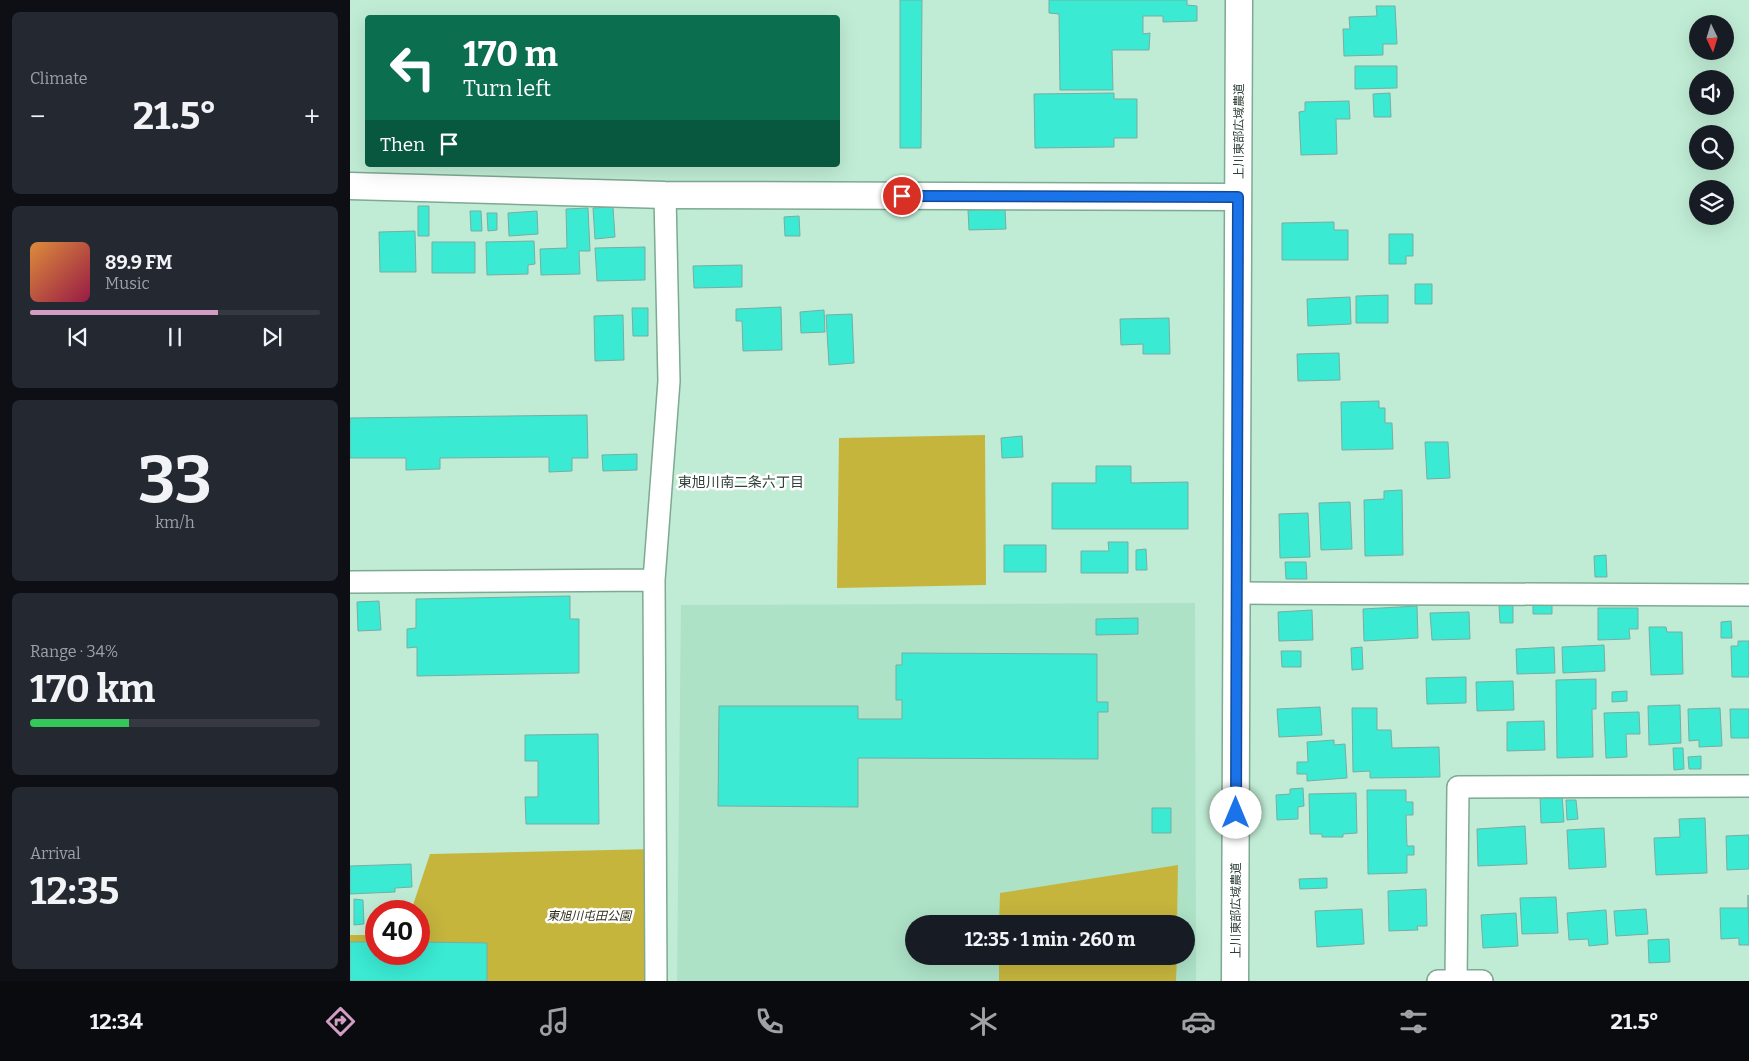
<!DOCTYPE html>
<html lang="en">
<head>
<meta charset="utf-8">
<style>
  body { margin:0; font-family:Bitter,"Noto Sans JP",serif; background:#242831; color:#f1f3f6; height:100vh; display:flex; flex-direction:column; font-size:19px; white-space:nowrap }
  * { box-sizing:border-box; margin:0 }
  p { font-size:16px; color:#9ea1a6 }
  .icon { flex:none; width:28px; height:28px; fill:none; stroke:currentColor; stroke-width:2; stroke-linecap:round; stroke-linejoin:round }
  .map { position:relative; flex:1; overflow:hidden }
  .panel { display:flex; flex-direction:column; gap:12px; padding:12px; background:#0d0f14; width:350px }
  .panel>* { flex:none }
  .top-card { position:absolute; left:15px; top:15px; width:475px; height:152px; border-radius:5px; box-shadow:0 5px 20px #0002; background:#0b6e4f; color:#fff; overflow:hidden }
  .needle { width:32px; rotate:176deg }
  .controls { position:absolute; left:1339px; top:15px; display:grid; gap:10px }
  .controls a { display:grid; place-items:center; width:45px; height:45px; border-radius:50%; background:#171b24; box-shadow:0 5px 20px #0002; font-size:25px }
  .speed { position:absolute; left:15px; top:900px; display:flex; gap:10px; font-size:25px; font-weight:700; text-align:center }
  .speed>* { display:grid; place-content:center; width:65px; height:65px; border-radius:50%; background:#171b24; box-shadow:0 5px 20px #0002; line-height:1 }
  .speed .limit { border:8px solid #d22; background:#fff; color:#111 }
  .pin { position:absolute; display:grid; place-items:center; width:42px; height:42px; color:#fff; margin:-21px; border:2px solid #fff; border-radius:50%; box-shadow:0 1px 5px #0007 }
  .me { position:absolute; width:55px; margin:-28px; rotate:0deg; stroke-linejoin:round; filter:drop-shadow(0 0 4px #0008) }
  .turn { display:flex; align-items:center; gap:18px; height:105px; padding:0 15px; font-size:22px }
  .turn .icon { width:65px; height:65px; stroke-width:2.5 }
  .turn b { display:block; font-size:35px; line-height:42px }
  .then { display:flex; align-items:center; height:48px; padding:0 15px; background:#0003; gap:10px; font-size:19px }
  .big { font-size:38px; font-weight:700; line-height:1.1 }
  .panel .tile { flex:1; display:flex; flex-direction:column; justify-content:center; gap:8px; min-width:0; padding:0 18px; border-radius:8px; background:#242831 }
  .panel .dial { align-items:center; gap:0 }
  .dial b { font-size:65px; line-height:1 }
  .song { display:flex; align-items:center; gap:15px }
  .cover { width:60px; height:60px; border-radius:8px; background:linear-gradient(135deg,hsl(30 70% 55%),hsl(340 70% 35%)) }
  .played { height:5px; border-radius:2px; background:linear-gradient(90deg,#d29cc4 65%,#363941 65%) }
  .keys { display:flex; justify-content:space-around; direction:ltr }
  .heat { display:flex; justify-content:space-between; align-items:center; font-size:28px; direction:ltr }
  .charge { height:8px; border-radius:4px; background:linear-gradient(90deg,#34c759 34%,#363941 0) }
  .trip { position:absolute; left:555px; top:915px; width:290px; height:50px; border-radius:25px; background:#171b24; box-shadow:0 5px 20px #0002; font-weight:700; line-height:50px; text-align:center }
  .menu { display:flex; height:80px; justify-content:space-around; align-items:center; background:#090b0e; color:#9ea1a6 }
  .menu .icon { width:35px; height:35px }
  .menu .active { color:#d29cc4 }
  .menu b { font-size:22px; color:#f1f3f6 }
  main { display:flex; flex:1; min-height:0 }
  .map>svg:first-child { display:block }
  .built { fill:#ade2c7; fill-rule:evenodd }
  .green { fill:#c5b53d }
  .building { fill:#3aead3; stroke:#79ada3 }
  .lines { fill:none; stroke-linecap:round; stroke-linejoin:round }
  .minor-casing { stroke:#7ea992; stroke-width:24 }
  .tertiary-casing { stroke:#7ea992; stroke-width:29 }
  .minor { stroke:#fff; stroke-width:21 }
  .tertiary { stroke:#fff; stroke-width:26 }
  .route-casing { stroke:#114b97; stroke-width:12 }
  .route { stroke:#1a73e8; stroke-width:9 }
  .labels { text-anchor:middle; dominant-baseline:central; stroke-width:5; stroke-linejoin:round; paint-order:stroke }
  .street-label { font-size:12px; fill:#2f4138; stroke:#fff }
  .park-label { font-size:12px; font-style:italic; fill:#302e19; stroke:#fff }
  .neighbourhood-label { font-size:14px; fill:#2f4138; stroke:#fff }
</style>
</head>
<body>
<main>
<section class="panel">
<div class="tile"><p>Climate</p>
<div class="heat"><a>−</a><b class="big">21.5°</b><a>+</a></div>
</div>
<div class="tile">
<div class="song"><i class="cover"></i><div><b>89.9 FM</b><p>Music</p></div></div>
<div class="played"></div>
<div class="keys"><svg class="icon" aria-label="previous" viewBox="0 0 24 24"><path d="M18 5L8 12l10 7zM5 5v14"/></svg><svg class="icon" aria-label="pause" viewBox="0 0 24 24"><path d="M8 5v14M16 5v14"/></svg><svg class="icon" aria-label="next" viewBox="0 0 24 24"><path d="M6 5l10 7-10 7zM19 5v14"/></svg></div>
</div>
<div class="tile dial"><b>33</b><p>km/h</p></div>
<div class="tile"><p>Range · 34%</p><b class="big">170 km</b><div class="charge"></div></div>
<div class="tile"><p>Arrival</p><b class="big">12:35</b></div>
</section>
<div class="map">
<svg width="1399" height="981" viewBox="0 0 1399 981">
  <rect width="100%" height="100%" fill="#c0ecd5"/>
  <!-- built -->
  <path class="built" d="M 845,603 L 846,981 L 327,981 L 331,605 ZM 564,924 L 836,924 L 836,956 L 564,956 Z"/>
  <!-- green -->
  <path class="green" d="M 635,435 L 636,585 L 487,588 L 489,438 Z
    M 304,849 L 306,981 L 0,981 L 0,935 L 26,935 L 26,954 L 69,954 L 69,911 L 61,911 L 80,854 Z
    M 828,865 L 827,924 L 649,924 L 650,893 Z
    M 649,956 L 827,956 L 826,981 L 649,981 Z"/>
  <!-- building -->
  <path class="building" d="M 550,0 L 572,0 L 571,148 L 550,148 Z
    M 699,0 L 837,0 L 837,5 L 847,6 L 847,21 L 813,22 L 813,16 L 793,16 L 793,34 L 800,33 L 799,50 L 762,50 L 763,90 L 710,90 L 709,14 L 699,13 Z
    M 1026,6 L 1045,6 L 1047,44 L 1033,44 L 1033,55 L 994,56 L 993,29 L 1000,29 L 999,17 L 1027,16 Z
    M 1005,66 L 1047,66 L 1047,88 L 1005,89 Z
    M 764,93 L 764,99 L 787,99 L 787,138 L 764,138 L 764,147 L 685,148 L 684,94 Z
    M 1040,93 L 1041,117 L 1024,117 L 1023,94 Z
    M 999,101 L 1000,119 L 986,119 L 987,154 L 951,155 L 949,112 L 955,111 L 955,102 Z
    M 68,206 L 79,206 L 79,236 L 68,236 Z
    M 263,207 L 265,237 L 245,239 L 243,208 Z
    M 238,208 L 240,251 L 229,251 L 230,274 L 191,275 L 190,249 L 217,248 L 216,209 Z
    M 655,208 L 656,229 L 619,230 L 618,210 Z
    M 120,211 L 131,211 L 132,231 L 121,231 Z
    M 187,211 L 188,234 L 159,236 L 158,213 Z
    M 137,213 L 147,213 L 147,230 L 138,231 Z
    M 449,216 L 450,236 L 435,236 L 434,217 Z
    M 984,222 L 984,230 L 998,230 L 998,260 L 932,260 L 932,223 Z
    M 65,231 L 66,272 L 30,272 L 29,232 Z
    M 1039,234 L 1063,234 L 1063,256 L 1056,256 L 1056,264 L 1039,264 Z
    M 184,241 L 185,264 L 178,265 L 178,274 L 137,275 L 136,242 Z
    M 82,242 L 125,242 L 125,273 L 82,273 Z
    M 295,247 L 295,280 L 247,281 L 245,248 Z
    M 392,265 L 392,287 L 344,288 L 343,266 Z
    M 1065,284 L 1082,284 L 1082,304 L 1065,304 Z
    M 1038,295 L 1038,323 L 1006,323 L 1006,296 Z
    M 1000,297 L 1001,324 L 958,326 L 957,299 Z
    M 431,307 L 432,350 L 393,351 L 392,321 L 386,321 L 386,309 Z
    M 282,308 L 298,308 L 298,336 L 283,336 Z
    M 474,310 L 475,332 L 451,333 L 450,312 Z
    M 502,314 L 504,363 L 479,365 L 476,315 Z
    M 273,315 L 274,360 L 245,361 L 244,316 Z
    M 819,318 L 820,354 L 793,354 L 793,344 L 771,345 L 770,319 Z
    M 989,353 L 990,380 L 948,381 L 947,354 Z
    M 1029,401 L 1029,408 L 1035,408 L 1035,423 L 1042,423 L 1043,449 L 992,450 L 991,402 Z
    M 237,415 L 238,458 L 222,458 L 222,471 L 199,472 L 199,457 L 90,458 L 90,469 L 56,470 L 56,458 L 0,458 L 0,418 Z
    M 672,436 L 673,457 L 652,458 L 651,438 Z
    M 1075,442 L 1098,442 L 1100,478 L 1077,479 Z
    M 287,454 L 287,470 L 253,471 L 252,455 Z
    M 746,466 L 781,466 L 781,483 L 838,482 L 838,529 L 702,529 L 702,483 L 746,483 Z
    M 1052,490 L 1053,555 L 1015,556 L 1014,500 L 1034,499 L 1034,491 Z
    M 1000,502 L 1002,549 L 971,550 L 969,503 Z
    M 958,513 L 960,557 L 930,558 L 929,514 Z
    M 758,542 L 778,542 L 778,573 L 731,573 L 731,551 L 759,551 Z
    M 654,545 L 696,545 L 696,572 L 654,572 Z
    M 796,549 L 797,570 L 786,570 L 786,550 Z
    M 1256,555 L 1257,577 L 1245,577 L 1244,556 Z
    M 935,562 L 956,562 L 957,579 L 936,579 Z
    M 220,596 L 220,619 L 229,619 L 229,673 L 67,676 L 67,647 L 57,648 L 57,629 L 66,628 L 66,599 Z
    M 29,601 L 31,630 L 8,631 L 7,602 Z
    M 1183,603 L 1202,603 L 1202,614 L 1183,614 Z
    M 1149,605 L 1163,605 L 1163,623 L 1150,623 Z
    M 1067,606 L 1068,638 L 1014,641 L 1013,609 Z
    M 1248,608 L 1288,608 L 1288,629 L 1279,629 L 1280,639 L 1248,640 Z
    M 962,610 L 963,640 L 929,641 L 928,612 Z
    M 1119,612 L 1120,639 L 1082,640 L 1080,613 Z
    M 788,618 L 788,634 L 746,635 L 746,619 Z
    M 1381,621 L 1382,638 L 1371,638 L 1371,622 Z
    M 1299,627 L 1316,627 L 1317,632 L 1332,632 L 1333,674 L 1301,675 Z
    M 1388,641 L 1399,641 L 1399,677 L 1382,677 L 1381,646 L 1388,646 Z
    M 1254,645 L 1255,671 L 1213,673 L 1212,647 Z
    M 1012,647 L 1013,669 L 1002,670 L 1001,648 Z
    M 1204,647 L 1205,673 L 1167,674 L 1166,649 Z
    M 931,651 L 951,651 L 951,667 L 932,667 Z
    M 552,653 L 747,654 L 747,702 L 758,702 L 758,712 L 748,712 L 748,759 L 508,758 L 508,807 L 368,806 L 369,706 L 508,706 L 508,719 L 552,719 L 552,700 L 546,700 L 546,665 L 552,665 Z
    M 1116,677 L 1116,703 L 1077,704 L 1076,678 Z
    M 1246,679 L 1246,709 L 1242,709 L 1243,757 L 1207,758 L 1206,680 Z
    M 1163,681 L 1164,710 L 1127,711 L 1126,682 Z
    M 1277,691 L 1277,701 L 1262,702 L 1262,692 Z
    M 1330,705 L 1331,743 L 1299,745 L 1298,706 Z
    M 970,707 L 972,735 L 929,737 L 927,709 Z
    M 1002,708 L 1027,708 L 1027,730 L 1041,730 L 1042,748 L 1089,747 L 1090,777 L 1020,778 L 1020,771 L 1003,772 Z
    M 1370,708 L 1372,746 L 1349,747 L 1349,740 L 1339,741 L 1338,709 Z
    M 1380,709 L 1399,709 L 1399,738 L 1381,738 Z
    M 1289,712 L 1290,734 L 1276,734 L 1277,757 L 1256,758 L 1254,713 Z
    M 1194,721 L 1195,750 L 1157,751 L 1157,722 Z
    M 248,734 L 249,824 L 176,824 L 175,797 L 188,797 L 188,761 L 175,761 L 175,735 Z
    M 984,740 L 984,745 L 995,744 L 997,778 L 957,781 L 957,774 L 947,774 L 947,762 L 958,762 L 957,742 Z
    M 1323,748 L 1333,748 L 1334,769 L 1324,770 Z
    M 1351,756 L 1351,769 L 1339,769 L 1338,757 Z
    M 953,788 L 954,806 L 948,807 L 948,819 L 927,820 L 926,795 L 940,794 L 940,789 Z
    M 1017,790 L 1056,790 L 1056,802 L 1063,802 L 1063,815 L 1056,815 L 1057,846 L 1064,846 L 1064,855 L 1057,855 L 1057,873 L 1018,874 Z
    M 1006,793 L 1007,833 L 993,834 L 993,837 L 972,837 L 972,834 L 960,834 L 959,794 Z
    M 1212,795 L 1214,822 L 1191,823 L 1190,796 Z
    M 1216,800 L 1226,800 L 1228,819 L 1217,820 Z
    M 802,808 L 821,808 L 821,833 L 802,833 Z
    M 1355,818 L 1357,873 L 1306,875 L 1304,838 L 1330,837 L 1329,819 Z
    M 1175,826 L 1177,864 L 1128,866 L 1127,829 Z
    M 1254,828 L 1256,867 L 1219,869 L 1217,830 Z
    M 1399,835 L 1399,869 L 1377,870 L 1376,836 Z
    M 61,864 L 62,887 L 45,888 L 45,892 L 0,894 L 0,866 Z
    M 977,878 L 977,888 L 950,889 L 949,879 Z
    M 1076,889 L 1077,926 L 1067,926 L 1068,930 L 1039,931 L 1038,891 Z
    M 1398,895 L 1399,945 L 1389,945 L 1389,938 L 1371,939 L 1370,908 L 1398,908 Z
    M 1206,897 L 1208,933 L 1172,934 L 1170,898 Z
    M 4,899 L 13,900 L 14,924 L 4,925 Z
    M 1012,909 L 1014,944 L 967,947 L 965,911 Z
    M 1296,909 L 1298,934 L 1266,936 L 1264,911 Z
    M 1256,910 L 1258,944 L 1239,946 L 1238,939 L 1219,940 L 1217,913 Z
    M 1166,913 L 1168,946 L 1133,948 L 1131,915 Z
    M 1319,939 L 1320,962 L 1299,963 L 1298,940 Z
    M 0,942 L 26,942 L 26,954 L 69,954 L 69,942 L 137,943 L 137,981 L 0,981 Z"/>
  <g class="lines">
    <defs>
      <path id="minor" d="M 0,582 L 304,580
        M 887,593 L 1399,595
        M 306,981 L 304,580 L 319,381 L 315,195
        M 1088,981 L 1132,981
        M 1106,981 L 1108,787 L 1399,786"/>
      <path id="tertiary" d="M 0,186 L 315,195 L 888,197
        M 885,981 L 889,0"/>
    </defs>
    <!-- minor casing -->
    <use href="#minor" class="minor-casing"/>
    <!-- tertiary casing -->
    <use href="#tertiary" class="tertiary-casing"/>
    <!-- minor -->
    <use href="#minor" class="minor"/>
    <!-- tertiary -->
    <use href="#tertiary" class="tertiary"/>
  </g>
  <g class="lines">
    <defs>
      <path id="route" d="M 552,196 L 888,197 L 886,813"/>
    </defs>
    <!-- route casing -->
    <use href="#route" class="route-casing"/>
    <!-- route -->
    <use href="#route" class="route"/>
  </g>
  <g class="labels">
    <!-- street labels -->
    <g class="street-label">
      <text transform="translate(889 131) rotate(-90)">上川東部広域農道</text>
      <text transform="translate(886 910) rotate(-90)">上川東部広域農道</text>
    </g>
    <!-- park labels -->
    <g class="park-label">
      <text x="239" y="916">東旭川屯田公園</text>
    </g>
    <!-- neighbourhood labels -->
    <g class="neighbourhood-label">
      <text x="391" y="482">東旭川南二条六丁目</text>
    </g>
  </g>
</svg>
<div class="controls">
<a><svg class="needle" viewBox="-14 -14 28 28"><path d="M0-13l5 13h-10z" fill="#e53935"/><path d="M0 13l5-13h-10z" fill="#9ea1a6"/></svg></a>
<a><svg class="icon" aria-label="sound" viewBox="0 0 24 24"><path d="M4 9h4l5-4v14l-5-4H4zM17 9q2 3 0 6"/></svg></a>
<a><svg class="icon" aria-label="search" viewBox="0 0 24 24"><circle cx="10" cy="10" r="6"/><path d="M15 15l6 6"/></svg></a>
<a><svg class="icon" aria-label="layers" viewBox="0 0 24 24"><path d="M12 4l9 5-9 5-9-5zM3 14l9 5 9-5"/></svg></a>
</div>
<div class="speed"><div class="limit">40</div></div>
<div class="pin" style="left:552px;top:196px;background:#d93025"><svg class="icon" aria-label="arrive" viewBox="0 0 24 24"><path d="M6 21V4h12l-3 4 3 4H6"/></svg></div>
<svg class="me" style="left:886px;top:813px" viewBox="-20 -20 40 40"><circle r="19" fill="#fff"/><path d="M0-13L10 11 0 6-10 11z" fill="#1a73e8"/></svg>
<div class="trip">12:35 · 1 min · 260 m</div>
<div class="top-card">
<div class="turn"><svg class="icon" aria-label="left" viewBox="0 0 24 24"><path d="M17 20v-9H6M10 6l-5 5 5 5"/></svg><div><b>170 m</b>Turn left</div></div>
<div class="then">Then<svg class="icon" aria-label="arrive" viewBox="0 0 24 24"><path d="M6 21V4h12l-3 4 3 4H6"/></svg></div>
</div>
</div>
</main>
<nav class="menu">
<b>12:34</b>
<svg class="icon active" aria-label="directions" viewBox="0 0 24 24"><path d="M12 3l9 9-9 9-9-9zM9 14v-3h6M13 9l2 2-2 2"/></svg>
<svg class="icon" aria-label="music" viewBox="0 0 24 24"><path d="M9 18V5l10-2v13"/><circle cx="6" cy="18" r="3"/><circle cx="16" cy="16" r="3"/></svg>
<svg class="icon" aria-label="phone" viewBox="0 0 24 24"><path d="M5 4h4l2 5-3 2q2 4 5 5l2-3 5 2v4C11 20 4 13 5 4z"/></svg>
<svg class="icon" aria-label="climate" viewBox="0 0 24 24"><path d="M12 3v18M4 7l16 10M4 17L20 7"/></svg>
<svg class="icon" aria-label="car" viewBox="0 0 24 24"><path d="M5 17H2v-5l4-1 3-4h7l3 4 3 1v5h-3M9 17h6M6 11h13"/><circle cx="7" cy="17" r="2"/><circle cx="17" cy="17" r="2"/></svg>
<svg class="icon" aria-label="filters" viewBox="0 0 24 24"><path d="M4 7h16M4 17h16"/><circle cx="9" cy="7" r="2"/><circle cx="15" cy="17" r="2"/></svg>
<b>21.5°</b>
</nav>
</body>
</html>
